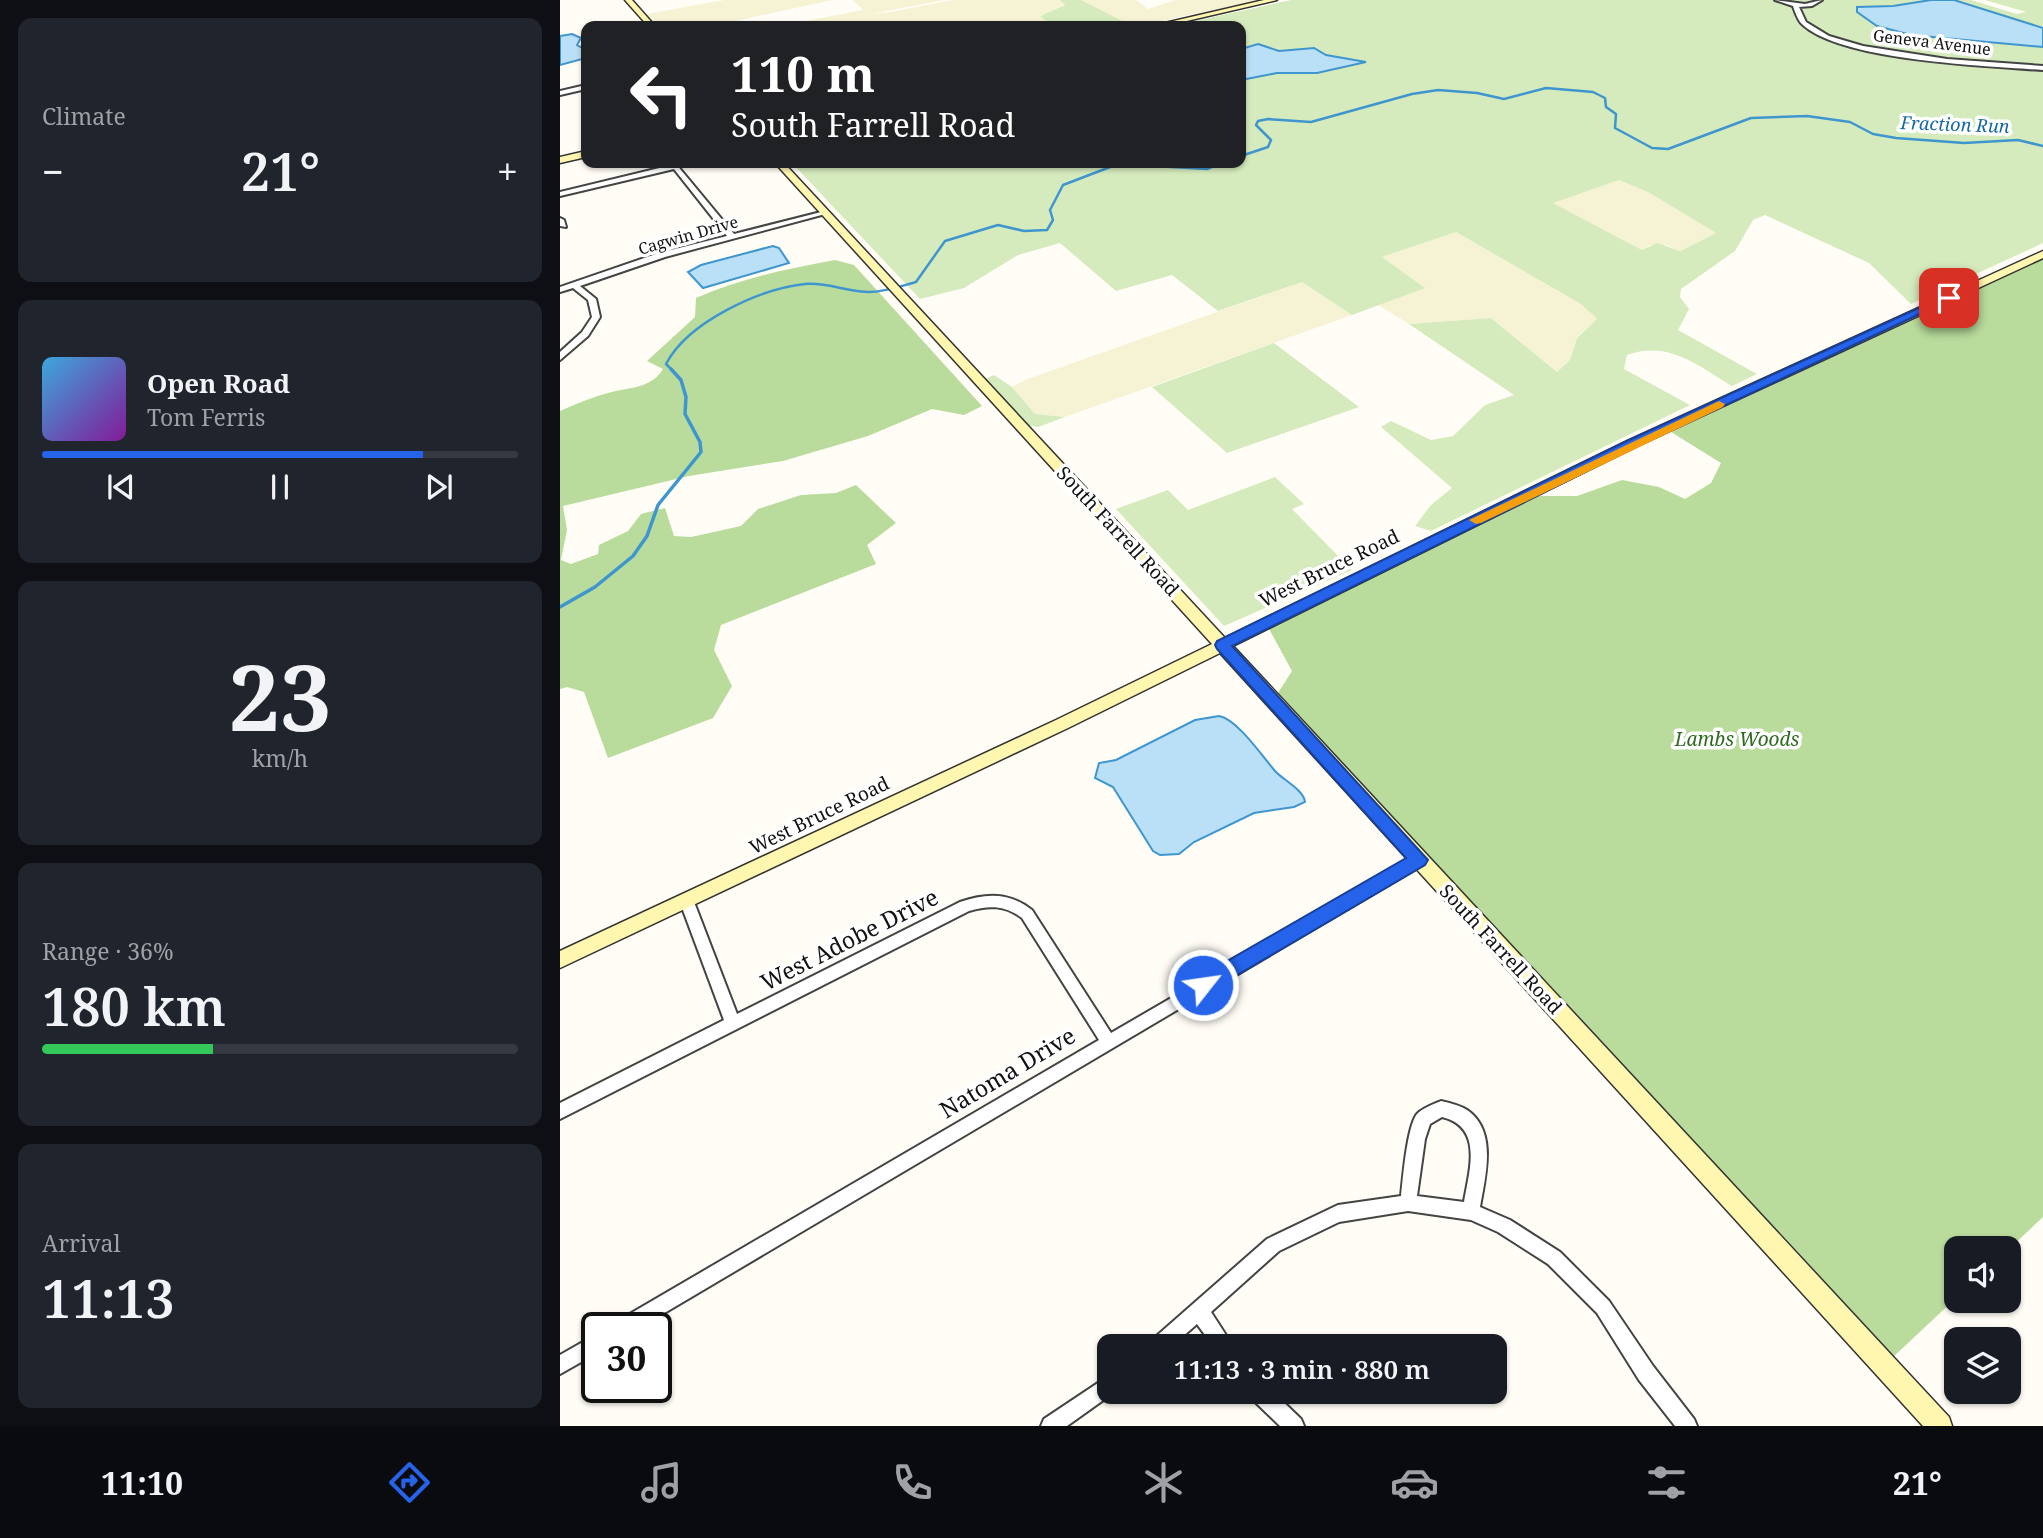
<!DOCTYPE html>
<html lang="en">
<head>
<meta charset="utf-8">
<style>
  body { margin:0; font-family:"Noto Serif",serif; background:#20242c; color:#f1f3f6; height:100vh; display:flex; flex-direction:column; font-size:26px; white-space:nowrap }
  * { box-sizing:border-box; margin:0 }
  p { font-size:23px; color:#9ea1a6 }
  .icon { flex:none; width:38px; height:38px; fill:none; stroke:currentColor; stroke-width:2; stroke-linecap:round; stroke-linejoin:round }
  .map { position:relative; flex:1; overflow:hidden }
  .sheet { display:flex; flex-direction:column; gap:18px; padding:18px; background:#0d0f14; width:560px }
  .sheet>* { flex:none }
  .hud { position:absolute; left:21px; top:21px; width:665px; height:147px; border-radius:14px; box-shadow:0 2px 5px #0004; background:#202124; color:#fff; overflow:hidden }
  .tools { position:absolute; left:1384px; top:1236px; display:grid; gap:14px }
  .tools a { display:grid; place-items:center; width:77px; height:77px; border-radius:14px; background:#171b24; box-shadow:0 2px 5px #0004; font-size:35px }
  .speed { position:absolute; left:21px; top:1312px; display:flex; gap:14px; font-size:35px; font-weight:700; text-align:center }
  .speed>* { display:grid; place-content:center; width:91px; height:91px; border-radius:50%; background:#171b24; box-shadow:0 2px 5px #0004; line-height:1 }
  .speed .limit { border:4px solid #111; border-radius:10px; background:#fff; color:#111 }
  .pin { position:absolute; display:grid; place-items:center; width:60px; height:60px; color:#fff; margin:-30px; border-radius:14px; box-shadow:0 4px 10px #0006 }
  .me { position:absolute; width:77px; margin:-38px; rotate:60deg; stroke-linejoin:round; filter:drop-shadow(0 0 5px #0008) }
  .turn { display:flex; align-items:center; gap:24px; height:147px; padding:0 35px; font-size:32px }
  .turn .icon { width:91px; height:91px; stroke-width:2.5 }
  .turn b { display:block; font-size:49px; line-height:60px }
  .big { font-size:52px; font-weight:600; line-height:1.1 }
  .sheet .widget { flex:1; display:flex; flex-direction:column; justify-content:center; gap:10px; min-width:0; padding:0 24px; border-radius:14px; background:#20242c }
  .sheet .dial { align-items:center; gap:0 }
  .dial b { font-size:91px; line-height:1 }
  .song { display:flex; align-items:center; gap:21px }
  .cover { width:84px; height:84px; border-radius:10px; background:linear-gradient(135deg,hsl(200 70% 55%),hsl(290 70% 35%)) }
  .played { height:7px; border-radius:4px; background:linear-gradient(90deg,#2563eb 80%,#363941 80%) }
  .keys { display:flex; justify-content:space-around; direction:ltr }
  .heat { display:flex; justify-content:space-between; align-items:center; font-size:38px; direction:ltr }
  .charge { height:10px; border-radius:5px; background:linear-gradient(90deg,#34c759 36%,#363941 0) }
  .trip { position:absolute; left:537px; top:1334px; width:410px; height:70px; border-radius:14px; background:#171b24; box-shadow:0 2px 5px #0004; font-weight:600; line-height:70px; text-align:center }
  .tabs { display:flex; height:112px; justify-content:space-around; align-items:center; background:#090b0e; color:#9ea1a6 }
  .tabs .icon { width:49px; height:49px }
  .tabs .on { color:#2563eb }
  .tabs b { font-size:32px; color:#f1f3f6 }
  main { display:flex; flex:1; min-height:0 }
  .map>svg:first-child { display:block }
  .farmland { fill:#f6f3d4 }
  .green { fill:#d5ebbd; fill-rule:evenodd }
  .forest { fill:#b9dc9c }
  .water { fill:#b9e0f7; stroke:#3f96cf; stroke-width:2 }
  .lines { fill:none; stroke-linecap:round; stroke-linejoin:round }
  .stream-far1 { stroke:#3f96cf; stroke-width:2.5 }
  .stream { stroke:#3f96cf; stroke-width:3.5 }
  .street-casing { stroke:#444; stroke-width:4 }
  .secondary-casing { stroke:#333; stroke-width:3 }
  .street { fill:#fff; fill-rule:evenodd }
  .secondary { fill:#fff6b0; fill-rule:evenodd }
  .route { fill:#2563eb; stroke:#184099; stroke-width:2 }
  .slow { fill:#f59e0b }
  .labels { text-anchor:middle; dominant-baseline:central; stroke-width:7; stroke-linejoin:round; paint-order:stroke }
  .far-street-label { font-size:16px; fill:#111; stroke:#fff }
  .far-water-label { font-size:18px; font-style:italic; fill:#1768a6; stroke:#fff }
  .street-label { font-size:19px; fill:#111; stroke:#fff }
  .park-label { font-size:19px; font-style:italic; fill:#2f6b1f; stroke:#fff }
  .near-street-label { font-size:23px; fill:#111; stroke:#fff }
</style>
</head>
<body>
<main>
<section class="sheet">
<div class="widget"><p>Climate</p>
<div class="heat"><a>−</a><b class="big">21°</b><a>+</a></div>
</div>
<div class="widget">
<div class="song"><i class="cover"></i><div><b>Open Road</b><p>Tom Ferris</p></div></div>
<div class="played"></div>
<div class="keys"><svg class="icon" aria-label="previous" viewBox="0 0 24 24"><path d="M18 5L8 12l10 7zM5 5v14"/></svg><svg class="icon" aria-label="pause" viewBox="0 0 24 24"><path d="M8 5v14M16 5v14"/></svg><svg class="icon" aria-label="next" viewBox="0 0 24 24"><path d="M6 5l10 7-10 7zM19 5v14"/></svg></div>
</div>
<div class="widget dial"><b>23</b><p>km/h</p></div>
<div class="widget"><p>Range · 36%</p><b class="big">180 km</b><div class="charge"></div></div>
<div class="widget"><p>Arrival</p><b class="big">11:13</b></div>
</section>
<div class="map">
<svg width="1483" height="1426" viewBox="0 0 1483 1426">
  <rect width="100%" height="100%" fill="#fffdf5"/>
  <!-- farmland -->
  <path class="farmland" d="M 164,0 L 272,0 L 152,26 L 99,26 L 87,14 Z
    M 293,0 L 384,0 L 311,14 L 331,12 L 392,0 L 500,0 L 505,4 L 484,14 L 501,26 L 219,26 L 303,10 Z
    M 521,0 L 576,0 L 588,9 L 615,0 L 702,0 L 577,26 L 561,23 Z
    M 1059,180 L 1088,192 L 1156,233 L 1120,251 L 1106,245 L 1090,245 L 1082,250 L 992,203 Z
    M 896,232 L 1021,304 L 1037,319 L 1017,337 L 1010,360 L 997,372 L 931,318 L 849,324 L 818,305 L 864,288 L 822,257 Z
    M 742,282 L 792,315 L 505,417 L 475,414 L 452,387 L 465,380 Z"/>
  <!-- green -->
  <path class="green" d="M 500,0 L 521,0 L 572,26 C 549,26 498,33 481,17 L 484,14 L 505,5 Z
    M 731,0 L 1411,0 L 1457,14 L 1466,12 L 1425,0 L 1483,0 L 1483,243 L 1351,304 L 1309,263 L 1205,215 L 1193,220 L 1175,251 L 1121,289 L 1120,297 L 1129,309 L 1118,330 L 1197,374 L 1172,386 C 1137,365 1108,340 1067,355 L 1064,369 L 1130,405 L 871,531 L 855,526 L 871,505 L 892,488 L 821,427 L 831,421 L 871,440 L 893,436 L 925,405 L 954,395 L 849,324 L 931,318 L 997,372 L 1010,360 L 1017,338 L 1037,319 L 1021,304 L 896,232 L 822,257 L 865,288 L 792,315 L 742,282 L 658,311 L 612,275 L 556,291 L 500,243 L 458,255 L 404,288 L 360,299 L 232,163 L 681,163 L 681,26 L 612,26 ZM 1059,180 L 1088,192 L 1156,233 L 1120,251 L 1097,243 L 1082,250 L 993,203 Z
    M 714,343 L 799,407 L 667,453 L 592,387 Z
    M 434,375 L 452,387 L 475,414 L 505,417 L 478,427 L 466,425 L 425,379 Z
    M 715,477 L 744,504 L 732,509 L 792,570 L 664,626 L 556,509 L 608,490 L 628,510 Z"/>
  <!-- forest -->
  <path class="forest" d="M 1483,259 L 1483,1217 L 1449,1249 L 1396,1248 L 1396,1298 L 1331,1359 L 718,693 L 732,671 L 708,627 L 974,496 L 1017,496 L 1062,480 L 1099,487 L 1125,499 L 1151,483 L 1161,463 L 1111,432 Z
    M 275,260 L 294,265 L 422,406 L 404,415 L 372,409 L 308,436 L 223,461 L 129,476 L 3,506 L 7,530 L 1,560 L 11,564 L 38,554 L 39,545 L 68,531 L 81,514 L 105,508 L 114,536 L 131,537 L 181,526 L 198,509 L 241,495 L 276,493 L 296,485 L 336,523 L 307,545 L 316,564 L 161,625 L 154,650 L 172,686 L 153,718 L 48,758 L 24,692 L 7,687 L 0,689 L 0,411 C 16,404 32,397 48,393 C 69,387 91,389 103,369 L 87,361 L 135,317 L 136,298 C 181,278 227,269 275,260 Z"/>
  <!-- water -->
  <path class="water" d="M 1371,0 L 1394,0 L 1483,28 L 1483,47 L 1351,35 L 1317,26 L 1297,12 L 1297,7 L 1333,6 Z
    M 12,34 L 21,38 L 17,45 L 26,50 L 26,58 L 0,65 L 0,36 Z
    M 698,44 L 719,51 L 754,48 L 766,55 L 806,62 L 757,73 L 717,73 L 681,80 L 681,49 Z
    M 213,246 L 219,248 L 229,263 L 143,288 L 128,272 L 141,265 Z
    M 659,716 C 677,719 702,756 715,771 C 723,780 744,790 745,802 L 734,807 L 694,813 L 634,842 L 619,854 L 600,855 L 593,851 L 553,787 L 535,778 L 539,763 L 556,760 L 635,720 Z"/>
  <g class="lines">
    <!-- stream-far1 -->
    <path class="stream-far1" d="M 681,156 L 708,147 L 711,140 L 696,125 L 698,121 L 708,119 L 751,122 L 852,94 L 878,90 L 917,93 L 944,99 L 986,88 L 1033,92 L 1045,98 L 1046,107 L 1056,114 L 1055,128 L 1092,148 L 1108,149 L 1191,118 L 1247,116 L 1290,122 L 1313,134 L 1336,138 L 1404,143 L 1458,140 L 1483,146
      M 113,371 L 106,364 C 128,322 199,289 245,284 C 267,282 288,292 309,292 C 325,292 341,286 356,282 L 385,241 L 438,225 L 464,231 L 487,230 L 493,220 L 490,210 L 503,185 L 558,164 L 647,169 L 661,163"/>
    <!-- stream -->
    <path class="stream" d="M 0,607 L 35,587 L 73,556 L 87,536 L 98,505 L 141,452 L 140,442 L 125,414 L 126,397 L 121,380 L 111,369"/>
    <defs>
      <path id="street" d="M 1215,0 L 1245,4 L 1262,0 L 1252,6 L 1239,7 L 1246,22 L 1269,36 L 1303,46 L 1387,59 L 1483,66 L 1483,70 C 1427,66 1283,61 1243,25 C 1238,21 1235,12 1233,6 Z
        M 26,85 L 26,89 L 0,95 L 0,91 Z
        M 116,164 L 174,234 L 265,211 L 269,213 L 105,257 L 20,286 L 36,299 L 40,317 L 28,336 L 0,360 L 0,352 L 22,332 L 32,317 L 28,300 L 13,288 L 0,292 L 0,287 L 99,253 L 167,236 L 114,169 L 0,196 L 0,192 Z
        M 0,218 L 4,220 L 6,227 L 0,226 Z
        M 859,854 L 864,856 L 866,860 L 864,864 L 79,1328 L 53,1328 L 56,1322 L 539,1040 L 462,918 C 445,905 429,905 409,911 L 0,1119 L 0,1103 L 164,1020 L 120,902 L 122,898 L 127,896 L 132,898 L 134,902 L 177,1014 L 400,902 C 426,893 449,892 472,910 L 551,1033 Z
        M 881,1101 C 890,1103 899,1105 907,1110 C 938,1131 925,1177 920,1207 L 950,1220 L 1000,1252 L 1049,1301 L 1093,1366 L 1134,1419 L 1137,1426 L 1115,1426 L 1079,1380 L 1037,1313 L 988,1264 L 938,1232 L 911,1220 L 848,1211 L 779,1222 L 719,1251 L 651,1312 L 673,1346 L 653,1346 L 637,1324 L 612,1346 L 589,1346 L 592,1340 L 707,1239 L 778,1205 L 841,1196 C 843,1178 847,1127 857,1114 C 861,1109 874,1104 881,1101 ZM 882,1117 C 924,1127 909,1171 904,1202 L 857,1196 L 865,1139 L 870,1124 Z
        M 37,1334 L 37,1353 L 0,1374 L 0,1355 Z
        M 550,1375 L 550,1391 L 556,1391 L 507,1426 L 481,1426 L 484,1419 Z
        M 689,1391 L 712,1391 L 741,1419 L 744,1426 L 720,1426 L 691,1398 Z"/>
      <path id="secondary" d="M 65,0 L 72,0 L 95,26 L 88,26 Z
        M 704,0 L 717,0 L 605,26 L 592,26 Z
        M 26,151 L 26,157 L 0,163 L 0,157 Z
        M 215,163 L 224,163 L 665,638 L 1067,441 L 1483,251 L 1483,258 L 1075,447 L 673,646 L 1389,1417 L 1392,1426 L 1363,1426 L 660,653 L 508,728 L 0,968 L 0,951 L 496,720 L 652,644 Z"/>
    </defs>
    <!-- street casing -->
    <use href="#street" class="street-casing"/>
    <!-- secondary casing -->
    <use href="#secondary" class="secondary-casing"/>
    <!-- street -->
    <use href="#street" class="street"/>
    <!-- secondary -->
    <use href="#secondary" class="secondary"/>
  </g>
  <!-- route -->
  <path class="route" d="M 1385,296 L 1394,298 L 1076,447 L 672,646 L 868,860 L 865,865 L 650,991 L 643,994 L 636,991 L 634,985 L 636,979 L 846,858 L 657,649 L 655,645 L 657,641 L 1067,441 Z"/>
  <!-- slow -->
  <path class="slow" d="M 1159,401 L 1165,404 L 1163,407 L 921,523 L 916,524 L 909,520 Z"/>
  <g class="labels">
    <!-- far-street labels -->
    <g class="far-street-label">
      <text transform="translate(1372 42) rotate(7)">Geneva Avenue</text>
      <text transform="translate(128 235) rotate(-16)">Cagwin Drive</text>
    </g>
    <!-- far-water labels -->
    <g class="far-water-label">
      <text transform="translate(1395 124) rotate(2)">Fraction Run</text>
    </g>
    <!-- street labels -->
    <g class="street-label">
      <text transform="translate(558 531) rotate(47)">South Farrell Road</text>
      <text transform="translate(769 568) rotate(-26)">West Bruce Road</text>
      <text transform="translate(259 815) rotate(-26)">West Bruce Road</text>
      <text transform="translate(941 949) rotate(47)">South Farrell Road</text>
    </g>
    <!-- park labels -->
    <g class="park-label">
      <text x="1177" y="739">Lambs Woods</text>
    </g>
    <!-- near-street labels -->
    <g class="near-street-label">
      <text transform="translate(289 939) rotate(-27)">West Adobe Drive</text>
      <text transform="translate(447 1072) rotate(-31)">Natoma Drive</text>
    </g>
  </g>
</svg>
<div class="tools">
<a><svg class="icon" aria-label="sound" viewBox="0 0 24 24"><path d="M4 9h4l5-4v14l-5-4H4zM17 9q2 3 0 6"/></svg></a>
<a><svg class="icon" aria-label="layers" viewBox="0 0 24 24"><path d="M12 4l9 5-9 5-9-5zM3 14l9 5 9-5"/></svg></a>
</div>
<div class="speed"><div class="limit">30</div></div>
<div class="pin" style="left:1389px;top:298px;background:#d93025"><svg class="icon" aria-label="arrive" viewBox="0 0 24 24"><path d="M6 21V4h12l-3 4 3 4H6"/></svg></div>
<svg class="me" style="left:643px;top:985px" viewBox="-20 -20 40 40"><circle r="17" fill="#2563eb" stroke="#fff" stroke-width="3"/><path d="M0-11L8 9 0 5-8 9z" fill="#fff"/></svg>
<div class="trip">11:13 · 3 min · 880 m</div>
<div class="hud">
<div class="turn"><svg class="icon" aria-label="left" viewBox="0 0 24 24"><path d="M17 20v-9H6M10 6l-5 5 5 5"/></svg><div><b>110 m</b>South Farrell Road</div></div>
</div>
</div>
</main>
<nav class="tabs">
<b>11:10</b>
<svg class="icon on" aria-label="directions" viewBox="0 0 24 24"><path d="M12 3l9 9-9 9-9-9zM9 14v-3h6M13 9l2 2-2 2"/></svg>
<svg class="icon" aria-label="music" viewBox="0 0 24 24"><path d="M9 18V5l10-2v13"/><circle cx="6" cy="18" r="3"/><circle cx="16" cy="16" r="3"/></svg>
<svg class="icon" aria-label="phone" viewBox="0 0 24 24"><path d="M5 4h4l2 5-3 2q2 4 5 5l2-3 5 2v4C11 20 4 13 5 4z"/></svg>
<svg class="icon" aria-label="climate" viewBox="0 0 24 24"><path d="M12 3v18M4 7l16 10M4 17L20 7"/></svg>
<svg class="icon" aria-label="car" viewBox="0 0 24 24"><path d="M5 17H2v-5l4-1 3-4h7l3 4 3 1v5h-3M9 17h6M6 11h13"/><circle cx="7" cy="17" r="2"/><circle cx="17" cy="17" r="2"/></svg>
<svg class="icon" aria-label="filters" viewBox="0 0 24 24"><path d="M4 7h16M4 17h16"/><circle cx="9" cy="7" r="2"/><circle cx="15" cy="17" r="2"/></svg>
<b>21°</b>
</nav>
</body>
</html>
